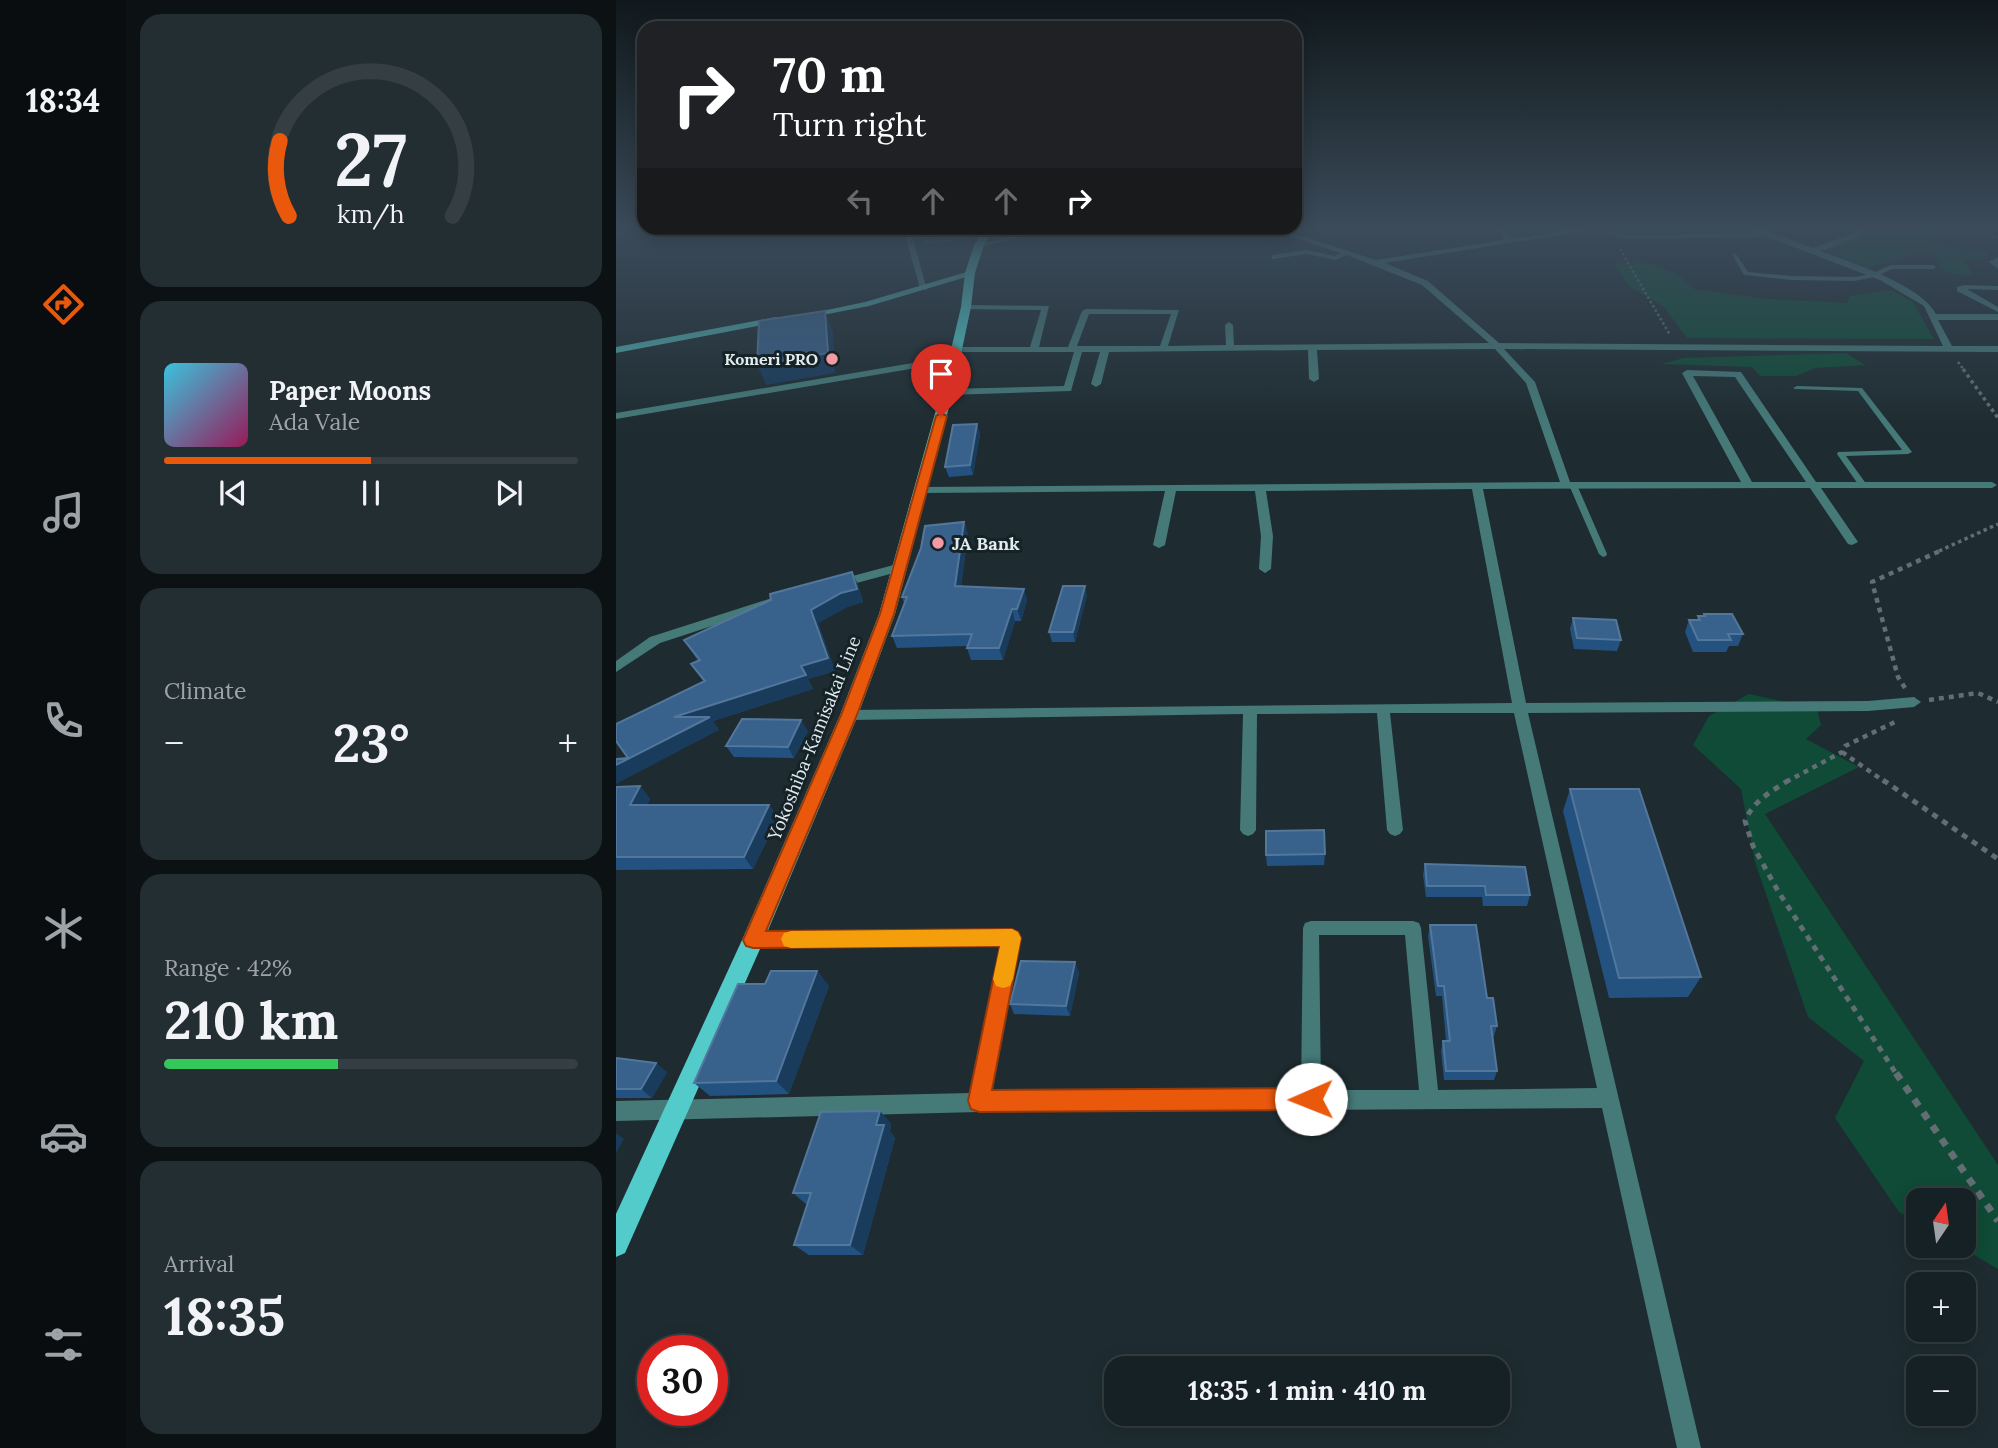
<!DOCTYPE html>
<html lang="en">
<head>
<meta charset="utf-8">
<style>
  body { margin:0; font-family:Lora,serif; background:#232e32; color:#f1f3f6; height:100vh; display:flex; flex-direction:column; font-size:26px; white-space:nowrap }
  * { box-sizing:border-box; margin:0 }
  p { font-size:23px; color:#9ea3a7 }
  .icon { flex:none; width:38px; height:38px; fill:none; stroke:currentColor; stroke-width:2; stroke-linecap:round; stroke-linejoin:round }
  .map { position:relative; flex:1; overflow:hidden }
  .panel { display:flex; flex-direction:column; gap:14px; padding:14px; background:#0c1214; width:490px }
  .panel>* { flex:none }
  .guide { position:absolute; left:21px; top:21px; width:665px; height:214px; border-radius:21px; box-shadow:0 4px 18px #0003,0 0 0 2px #353e42; background:#202124; color:#fff; overflow:hidden }
  .needle { width:46px; rotate:13deg }
  .tools { position:absolute; left:1290px; top:1188px; display:grid; gap:14px }
  .tools a { display:grid; place-items:center; width:70px; height:70px; border-radius:14px; background:#162125; box-shadow:0 4px 18px #0003,0 0 0 2px #353e42; font-size:35px }
  .speed { position:absolute; left:21px; top:1335px; display:flex; gap:14px; font-size:35px; font-weight:700; text-align:center }
  .speed>* { display:grid; place-content:center; width:91px; height:91px; border-radius:50%; background:#162125; box-shadow:0 4px 18px #0003,0 0 0 2px #353e42; line-height:1 }
  .speed .limit { border:10px solid #d22; background:#fff; color:#111 }
  .pin { position:absolute; display:grid; place-items:center; width:60px; height:60px; color:#fff; margin:-72px -30px; border-radius:50% 50% 50% 0; rotate:-45deg; box-shadow:0 0 7px #0007 }
  .pin .icon { rotate:45deg }
  .me { position:absolute; width:77px; margin:-38px; rotate:269deg; stroke-linejoin:round; filter:drop-shadow(0 0 5px #0008) }
  .turn { display:flex; align-items:center; gap:24px; height:147px; padding:0 21px; font-size:32px }
  .turn .icon { width:91px; height:91px; stroke-width:2.5 }
  .turn b { display:block; font-size:49px; line-height:60px }
  .lanes { display:flex; align-items:center; height:66px; padding:0 21px; background:#0003; justify-content:center; gap:35px; direction:ltr }
  .lanes .off { opacity:.35 }
  .big { font-size:52px; font-weight:700; line-height:1.1 }
  .panel .widget { flex:1; display:flex; flex-direction:column; justify-content:center; gap:10px; min-width:0; padding:0 24px; border-radius:21px; background:#232e32 }
  .panel .dial { align-items:center; gap:0 }
  .dial svg { height:182px; overflow:visible; fill:none; stroke:#353e42; stroke-width:7; stroke-linecap:round; text-anchor:middle }
  .dial text { fill:#f1f3f6; stroke:none }
  .song { display:flex; align-items:center; gap:21px }
  .cover { width:84px; height:84px; border-radius:10px; background:linear-gradient(135deg,hsl(190 70% 55%),hsl(330 70% 35%)) }
  .played { height:7px; border-radius:4px; background:linear-gradient(90deg,#ea580c 50%,#353e42 50%) }
  .keys { display:flex; justify-content:space-around; direction:ltr }
  .heat { display:flex; justify-content:space-between; align-items:center; font-size:38px; direction:ltr }
  .charge { height:10px; border-radius:5px; background:linear-gradient(90deg,#34c759 42%,#353e42 0) }
  .trip { position:absolute; left:488px; top:1356px; width:406px; height:70px; border-radius:21px; background:#162125; box-shadow:0 4px 18px #0003,0 0 0 2px #353e42; font-weight:700; line-height:70px; text-align:center }
  main { display:flex; flex:1; min-height:0 }
  .dock { display:flex; flex-direction:column; width:126px; justify-content:space-around; align-items:center; background:#090d0f; color:#9ea3a7 }
  .dock .icon { width:49px; height:49px }
  .dock .active { color:#ea580c }
  .dock b { font-size:32px; color:#f1f3f6 }
  .map>svg:first-child { display:block }
  .green { fill:#0f4b36 }
  .lines { fill:none; stroke-linecap:round; stroke-linejoin:round }
  .path-far4 { stroke:#626e73; stroke-width:2.5; stroke-dasharray:2.5 2.5; stroke-linecap:butt }
  .path-far3 { stroke:#626e73; stroke-width:3.5; stroke-dasharray:3.5 3.5; stroke-linecap:butt }
  .path-far2 { stroke:#626e73; stroke-width:4.5; stroke-dasharray:5 5; stroke-linecap:butt }
  .path-far1 { stroke:#626e73; stroke-width:5; stroke-dasharray:6 6; stroke-linecap:butt }
  .path { stroke:#626e73; stroke-width:7; stroke-dasharray:8 8; stroke-linecap:butt }
  .lane { fill:#457a79; fill-rule:evenodd }
  .street { fill:#457a79; fill-rule:evenodd }
  .secondary { fill:#4ea8a7; fill-rule:evenodd }
  .primary { fill:#52cbca; fill-rule:evenodd }
  .wall { fill:#235180 }
  .shaded-wall { fill:#193b5c }
  .building { fill:#38618c; stroke:#52779b; stroke-width:2 }
  .route { fill:#ea580c; stroke:#983908; stroke-width:2 }
  .slow { fill:#f59e0b }
  .poi-dot { fill:#f49aa5; stroke:#152227; stroke-width:2.5 }
  .labels { text-anchor:middle; dominant-baseline:central; stroke-width:6; stroke-linejoin:round; paint-order:stroke }
  .far-poi-label { font-size:16px; font-weight:bold; fill:#e2ebee; stroke:#152227; text-anchor:end }
  .poi-label { font-size:18px; font-weight:bold; fill:#e2ebee; stroke:#152227; text-anchor:start }
  .street-label { font-size:18px; fill:#e2ebee; stroke:#152227 }
</style>
</head>
<body>
<main>
<nav class="dock">
<b>18:34</b>
<svg class="icon active" aria-label="directions" viewBox="0 0 24 24"><path d="M12 3l9 9-9 9-9-9zM9 14v-3h6M13 9l2 2-2 2"/></svg>
<svg class="icon" aria-label="music" viewBox="0 0 24 24"><path d="M9 18V5l10-2v13"/><circle cx="6" cy="18" r="3"/><circle cx="16" cy="16" r="3"/></svg>
<svg class="icon" aria-label="phone" viewBox="0 0 24 24"><path d="M5 4h4l2 5-3 2q2 4 5 5l2-3 5 2v4C11 20 4 13 5 4z"/></svg>
<svg class="icon" aria-label="climate" viewBox="0 0 24 24"><path d="M12 3v18M4 7l16 10M4 17L20 7"/></svg>
<svg class="icon" aria-label="car" viewBox="0 0 24 24"><path d="M5 17H2v-5l4-1 3-4h7l3 4 3 1v5h-3M9 17h6M6 11h13"/><circle cx="7" cy="17" r="2"/><circle cx="17" cy="17" r="2"/></svg>
<svg class="icon" aria-label="filters" viewBox="0 0 24 24"><path d="M4 7h16M4 17h16"/><circle cx="9" cy="7" r="2"/><circle cx="15" cy="17" r="2"/></svg>
</nav>
<section class="panel">
<div class="widget dial"><svg viewBox="0 0 100 80">
<path d="M14 69A42 42 0 1 1 86 69"/>
<path d="M14 69A42 42 0 0 1 10 36" stroke="#ea580c"/>
<text x="50" y="56" font-size="32" font-weight="700">27</text>
<text x="50" y="72" font-size="11">km/h</text>
</svg></div>
<div class="widget">
<div class="song"><i class="cover"></i><div><b>Paper Moons</b><p>Ada Vale</p></div></div>
<div class="played"></div>
<div class="keys"><svg class="icon" aria-label="previous" viewBox="0 0 24 24"><path d="M18 5L8 12l10 7zM5 5v14"/></svg><svg class="icon" aria-label="pause" viewBox="0 0 24 24"><path d="M8 5v14M16 5v14"/></svg><svg class="icon" aria-label="next" viewBox="0 0 24 24"><path d="M6 5l10 7-10 7zM19 5v14"/></svg></div>
</div>
<div class="widget"><p>Climate</p>
<div class="heat"><a>−</a><b class="big">23°</b><a>+</a></div>
</div>
<div class="widget"><p>Range · 42%</p><b class="big">210 km</b><div class="charge"></div></div>
<div class="widget"><p>Arrival</p><b class="big">18:35</b></div>
</section>
<div class="map">
<svg width="1382" height="1448" viewBox="0 0 1382 1448">
  <rect width="100%" height="100%" fill="#1e2c31"/>
  <!-- green -->
  <path class="green" d="M 1253,227 L 1321,227 L 1316,241 C 1335,250 1352,248 1372,253 L 1370,259 L 1347,259 L 1358,276 C 1334,274 1325,277 1318,252 L 1301,253 L 1253,268 L 1209,250 L 1245,236 Z
    M 1005,263 L 1037,264 L 1062,275 L 1076,289 L 1153,299 L 1231,303 L 1234,296 L 1275,290 L 1297,302 L 1318,339 L 1071,338 L 1048,307 L 1013,286 L 998,265 Z
    M 1230,353 L 1249,365 L 1200,368 L 1180,376 L 1144,376 L 1136,367 L 1045,364 L 1068,358 Z
    M 1133,694 L 1201,709 L 1205,725 L 1190,739 L 1243,767 L 1149,814 L 1382,1165 L 1382,1269 L 1343,1246 L 1348,1246 L 1348,1200 L 1302,1200 L 1302,1223 L 1283,1212 L 1219,1118 L 1248,1061 L 1192,1017 L 1139,862 L 1125,789 L 1077,745 L 1093,716 Z"/>
  <g class="lines">
    <!-- path-far4 -->
    <path class="path-far4" d="M 1358,227 L 1382,238
      M 1004,249 L 1054,335
      M 1342,362 L 1348,370"/>
    <!-- path-far3 -->
    <path class="path-far3" d="M 1347,369 L 1382,418
      M 1323,551 L 1382,524"/>
    <!-- path-far2 -->
    <path class="path-far2" d="M 1289,688 L 1282,677 L 1256,582 L 1326,550
      M 1313,700 L 1362,693 L 1382,702
      M 1226,752 L 1269,782
      M 1170,782 L 1226,752 L 1229,746 L 1281,721"/>
    <!-- path-far1 -->
    <path class="path-far1" d="M 1173,780 C 1156,791 1137,801 1129,821 L 1137,846 L 1162,891 L 1281,1075
      M 1267,780 L 1382,859"/>
    <!-- path -->
    <path class="path" d="M 1280,1073 L 1382,1221"/>
    <!-- lane -->
    <path class="lane" d="M 1116,254 L 1120,254 L 1132,272 L 1175,276 L 1238,277 L 1255,274 L 1275,265 L 1317,265 L 1320,267 L 1317,269 L 1276,269 L 1259,277 L 1238,281 L 1175,280 L 1128,275 Z
      M 1181,386 L 1246,388 L 1296,452 L 1292,454 L 1230,456 L 1251,485 L 1250,487 L 1244,487 L 1221,454 L 1222,452 L 1286,450 L 1242,391 L 1179,389 L 1177,388 Z
      M 954,483 L 960,483 L 961,485 L 991,554 L 990,556 L 987,557 L 983,554 L 953,485 Z"/>
    <!-- street -->
    <path class="street" d="M 881,227 L 888,227 L 894,239 L 974,227 L 993,227 L 769,263 L 812,281 L 883,343 L 1327,346 L 1308,306 L 1264,280 L 1146,235 L 1143,237 L 1012,239 L 991,234 L 995,232 L 1012,235 L 1141,233 L 1129,227 L 1140,227 L 1197,248 L 1235,234 L 1244,227 L 1252,227 L 1241,238 L 1205,251 C 1235,262 1305,285 1320,314 L 1382,314 L 1382,320 L 1322,320 L 1336,346 L 1382,346 L 1382,352 L 888,349 L 919,382 L 954,482 L 1125,482 L 1066,373 L 1071,370 L 1125,372 L 1200,482 L 1376,482 L 1381,485 L 1376,488 L 1205,488 L 1242,542 L 1236,545 L 1232,544 L 1194,488 L 867,489 L 910,703 L 1252,701 L 1298,697 L 1305,702 L 1298,707 L 1252,711 L 912,713 L 1085,1448 L 1061,1448 L 986,1108 L 363,1112 L 0,1121 L 0,1101 L 355,1093 L 386,946 L 137,948 L 131,945 L 129,940 L 131,935 L 137,932 L 396,930 L 402,933 L 404,938 L 374,1092 L 685,1090 L 687,928 L 689,923 L 695,921 L 797,921 L 803,923 L 805,928 L 822,1090 L 981,1088 L 898,713 L 774,713 L 787,830 L 784,834 L 779,836 L 774,834 L 771,830 L 761,713 L 641,714 L 640,830 L 637,834 L 632,836 L 627,834 L 624,830 L 627,714 L 233,720 L 226,715 L 233,710 L 896,703 L 856,489 L 650,491 L 657,536 L 655,569 L 649,573 L 643,569 L 645,536 L 639,491 L 560,491 L 549,545 L 543,548 L 537,545 L 549,491 L 306,493 L 301,490 L 306,487 L 944,482 L 910,383 L 879,349 L 701,350 L 703,379 L 698,382 L 693,379 L 692,350 L 493,352 L 485,384 L 480,387 L 475,384 L 484,352 L 466,352 L 455,391 L 331,395 L 326,392 L 331,389 L 448,386 L 458,352 L 337,352 L 336,350 L 340,347 L 414,347 L 425,310 L 347,309 L 346,307 L 350,305 L 433,306 L 423,347 L 452,347 L 466,311 L 470,309 L 563,310 L 552,346 L 610,345 L 609,325 L 613,322 L 617,325 L 618,345 L 873,343 L 806,285 L 731,255 L 720,260 L 690,254 L 656,259 L 656,255 L 690,250 L 719,256 L 724,253 L 650,228 L 660,228 L 760,260 L 888,240 ZM 473,314 L 555,314 L 544,346 L 461,346 ZM 1077,376 L 1119,377 L 1190,482 L 1136,482 ZM 703,935 L 789,935 L 803,1090 L 705,1090 Z
      M 287,228 L 294,228 L 311,290 L 304,288 Z
      M 433,228 L 445,228 L 363,247 L 359,245 Z
      M 1382,257 L 1382,269 L 1373,262 Z
      M 1348,285 L 1382,286 L 1382,290 L 1351,289 L 1382,307 L 1382,312 L 1341,291 L 1341,287 Z
      M 338,356 L 341,357 L 341,361 L 0,419 L 0,413 Z
      M 285,563 L 291,567 L 289,570 L 222,588 L 216,584 L 218,581 Z
      M 159,597 L 163,598 L 165,601 L 163,604 L 44,643 L 0,672 L 0,661 L 34,637 Z"/>
    <!-- secondary -->
    <path class="secondary" d="M 354,271 L 357,271 L 357,275 L 253,306 L 191,318 L 187,315 L 249,302 Z
      M 160,317 L 163,318 L 163,322 L 0,353 L 0,347 Z"/>
    <!-- primary -->
    <path class="primary" d="M 369,228 L 377,228 L 368,245 L 359,273 L 355,307 L 337,392 L 279,614 L 242,715 L 148,940 L 9,1253 L 0,1257 L 0,1214 L 126,940 L 224,715 L 263,614 L 325,392 L 345,307 L 349,273 L 358,245 Z"/>
  </g>
  <!-- wall -->
  <path class="wall" d="M 349,228 L 347,241 L 308,244 L 306,237 Z
    M 361,424 L 364,434 L 357,475 L 333,477 L 329,467 Z
    M 348,522 L 352,534 L 345,586 L 408,589 L 411,601 L 405,621 L 399,621 L 387,660 L 355,660 L 351,648 L 351,646 L 281,648 L 276,636 L 288,603 L 286,597 Z
    M 236,572 L 242,585 L 247,602 L 231,607 L 202,623 L 219,671 L 192,679 L 197,689 L 97,721 L 103,730 L 12,758 L 87,681 L 75,664 L 82,661 L 68,640 Z
    M 471,595 L 459,642 L 436,642 L 433,632 Z
    M 1088,614 L 1127,634 L 1122,646 L 1113,646 L 1110,652 L 1077,652 L 1069,632 L 1073,620 L 1081,620 L 1082,616 L 1087,616 Z
    M 957,618 L 1005,640 L 1001,651 L 958,649 L 954,629 Z
    M 192,731 L 178,758 L 118,757 L 110,746 Z
    M 24,786 L 34,799 L 31,805 L 153,805 L 162,818 L 137,869 L 0,870 L 0,787 Z
    M 954,789 L 1085,977 L 1072,997 L 993,998 L 947,811 Z
    M 709,854 L 708,865 L 651,866 L 650,855 Z
    M 809,864 L 914,895 L 911,906 L 867,906 L 866,897 L 810,897 L 807,875 Z
    M 814,925 L 871,998 L 881,1026 L 878,1036 L 876,1036 L 881,1071 L 878,1080 L 828,1080 L 825,1051 L 827,1041 L 830,1041 L 826,996 L 820,996 L 812,936 Z
    M 459,962 L 463,973 L 454,1016 L 398,1014 L 394,1004 Z
    M 201,971 L 213,986 L 173,1094 L 94,1096 L 78,1083 L 149,984 Z
    M 0,1058 L 51,1072 L 36,1098 L 0,1098 Z
    M 264,1111 L 275,1124 L 274,1131 L 279,1138 L 247,1255 L 193,1255 L 178,1245 L 191,1205 L 177,1193 Z"/>
  <!-- shaded-wall -->
  <path class="shaded-wall" d="M 346,228 L 349,228 L 347,241 L 345,234 Z
    M 209,311 L 217,331 L 219,373 L 150,385 L 141,365 Z
    M 361,424 L 364,434 L 357,475 L 354,465 Z
    M 348,522 L 352,534 L 343,598 L 339,586 Z
    M 236,572 L 242,585 L 247,602 L 231,607 L 202,623 L 219,671 L 192,679 L 197,689 L 97,721 L 103,730 L 0,784 L 0,765 L 71,729 L 58,717 L 185,666 L 195,610 Z
    M 469,586 L 471,595 L 459,642 L 457,632 Z
    M 408,589 L 411,601 L 405,621 L 401,609 Z
    M 396,609 L 399,621 L 387,660 L 383,648 Z
    M 185,720 L 192,731 L 178,758 L 172,747 Z
    M 24,786 L 34,799 L 25,818 L 14,805 Z
    M 153,805 L 162,818 L 137,869 L 128,857 Z
    M 459,962 L 463,973 L 454,1016 L 450,1006 Z
    M 201,971 L 213,986 L 173,1094 L 160,1081 Z
    M 40,1063 L 51,1072 L 36,1098 L 25,1089 Z
    M 264,1111 L 275,1124 L 274,1131 L 279,1138 L 247,1255 L 234,1245 Z
    M 0,1133 L 8,1139 L 0,1153 Z"/>
  <!-- building -->
  <path class="building" d="M 308,228 L 346,228 L 345,234 L 306,237 Z
    M 209,311 L 212,353 L 141,365 L 143,321 Z
    M 361,424 L 354,465 L 329,467 L 337,425 Z
    M 348,522 L 339,586 L 408,589 L 401,609 L 396,609 L 383,648 L 351,648 L 356,634 L 276,636 L 291,597 L 286,597 L 305,548 L 309,526 Z
    M 236,572 L 241,589 L 225,593 L 195,610 L 212,658 L 185,666 L 190,675 L 58,717 L 94,717 L 0,765 L 0,759 L 12,758 L 0,741 L 0,724 L 89,681 L 75,664 L 84,660 L 68,640 L 155,600 L 154,594 Z
    M 447,586 L 469,586 L 457,632 L 433,632 Z
    M 1088,614 L 1116,614 L 1127,634 L 1112,634 L 1115,640 L 1082,640 L 1073,620 L 1084,620 L 1082,616 L 1089,616 Z
    M 957,618 L 1000,620 L 1005,640 L 961,638 Z
    M 126,719 L 185,720 L 172,747 L 110,746 Z
    M 24,786 L 14,805 L 153,805 L 128,857 L 0,857 L 0,787 Z
    M 954,789 L 1023,789 L 1085,977 L 1003,978 Z
    M 708,830 L 709,854 L 650,855 L 650,831 Z
    M 809,864 L 909,867 L 914,895 L 870,895 L 869,886 L 811,886 Z
    M 814,925 L 860,925 L 871,998 L 877,998 L 881,1026 L 875,1026 L 881,1071 L 830,1071 L 827,1041 L 834,1041 L 828,986 L 822,986 Z
    M 405,961 L 459,962 L 450,1006 L 394,1004 Z
    M 155,971 L 201,971 L 160,1081 L 78,1083 L 122,984 L 149,984 Z
    M 0,1058 L 40,1063 L 25,1089 L 0,1089 Z
    M 264,1111 L 260,1125 L 268,1125 L 234,1245 L 178,1245 L 195,1193 L 177,1193 L 205,1112 Z"/>
  <!-- sky -->
  <linearGradient id="sky" x2="0" y2="1"><stop stop-color="#10181b"/><stop offset="0.53" stop-color="#3b4b5a"/><stop offset="1" stop-color="#3b4b5a" stop-opacity="0"/></linearGradient>
  <rect width="1382" height="430" fill="url(#sky)"/>
  <!-- route -->
  <path class="route" d="M 325,413 L 331,416 L 278,614 L 241,715 L 150,931 L 396,929 L 402,932 L 405,938 L 376,1090 L 695,1088 L 703,1091 L 706,1099 L 703,1106 L 695,1110 L 363,1112 L 355,1109 L 352,1101 L 384,946 L 137,948 L 130,946 L 127,940 L 225,715 L 264,614 L 320,416 Z"/>
  <!-- slow -->
  <path class="slow" d="M 396,929 L 402,932 L 405,938 L 397,979 L 394,986 L 387,988 L 380,986 L 377,979 L 384,946 L 175,948 L 168,946 L 165,939 L 168,933 L 175,931 Z"/>
  <!-- markers -->
  <g class="poi-dot">
    <circle cx="216" cy="359" r="7"/>
    <circle cx="322" cy="543" r="7"/>
  </g>
  <g class="labels">
    <!-- far-poi labels -->
    <g class="far-poi-label">
      <text x="202" y="359">Komeri PRO</text>
    </g>
    <!-- poi labels -->
    <g class="poi-label">
      <text x="336" y="543">JA Bank</text>
    </g>
    <!-- street labels -->
    <g class="street-label">
      <text transform="translate(198 738) rotate(-68)">Yokoshiba-Kamisakai Line</text>
    </g>
  </g>
</svg>
<div class="tools">
<a><svg class="needle" viewBox="-14 -14 28 28"><path d="M0-13l5 13h-10z" fill="#e53935"/><path d="M0 13l5-13h-10z" fill="#9ea3a7"/></svg></a>
<a>+</a>
<a>−</a>
</div>
<div class="speed"><div class="limit">30</div></div>
<div class="pin" style="left:325px;top:416px;background:#d93025"><svg class="icon" aria-label="arrive" viewBox="0 0 24 24"><path d="M6 21V4h12l-3 4 3 4H6"/></svg></div>
<svg class="me" style="left:695px;top:1099px" viewBox="-20 -20 40 40"><circle r="19" fill="#fff"/><path d="M0-13L10 11 0 6-10 11z" fill="#ea580c"/></svg>
<div class="trip">18:35 · 1 min · 410 m</div>
<div class="guide">
<div class="turn"><svg class="icon" aria-label="right" viewBox="0 0 24 24"><path d="M7 20v-9h11M14 6l5 5-5 5"/></svg><div><b>70 m</b>Turn right</div></div>
<div class="lanes"><svg class="icon off" aria-label="left" viewBox="0 0 24 24"><path d="M17 20v-9H6M10 6l-5 5 5 5"/></svg><svg class="icon off" aria-label="ahead" viewBox="0 0 24 24"><path d="M12 20V5M6 11l6-6 6 6"/></svg><svg class="icon off" aria-label="ahead" viewBox="0 0 24 24"><path d="M12 20V5M6 11l6-6 6 6"/></svg><svg class="icon" aria-label="right" viewBox="0 0 24 24"><path d="M7 20v-9h11M14 6l5 5-5 5"/></svg></div>
</div>
</div>
</main>
</body>
</html>
